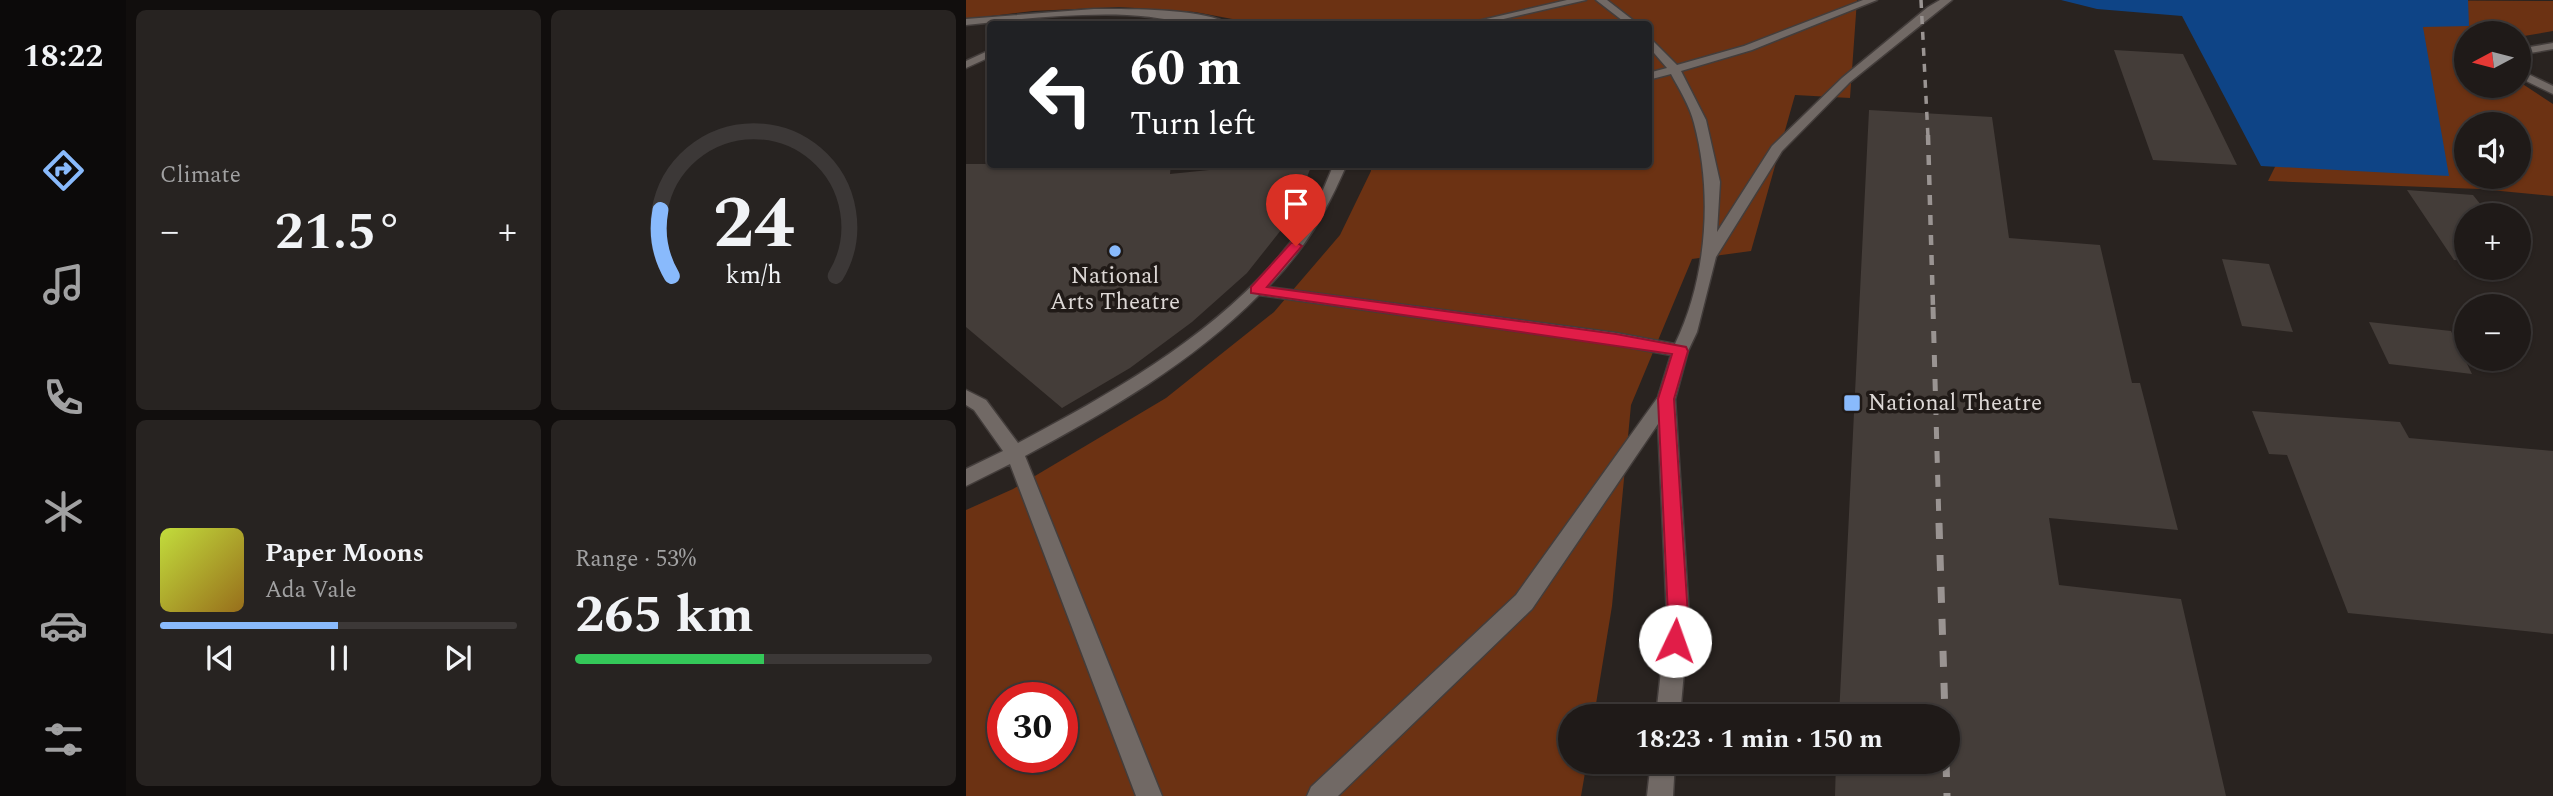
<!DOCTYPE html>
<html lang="en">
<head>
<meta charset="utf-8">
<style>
  body { margin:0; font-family:Spectral,serif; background:#272321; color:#f1f3f6; height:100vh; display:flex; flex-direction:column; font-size:26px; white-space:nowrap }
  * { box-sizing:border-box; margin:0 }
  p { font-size:23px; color:#a1a1a2 }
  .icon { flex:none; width:38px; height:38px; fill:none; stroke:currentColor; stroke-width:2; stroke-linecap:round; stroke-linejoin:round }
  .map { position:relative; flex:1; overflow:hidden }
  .drawer { display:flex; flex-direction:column; gap:10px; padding:10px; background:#110e0d; width:840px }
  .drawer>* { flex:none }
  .guide { position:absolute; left:21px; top:21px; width:665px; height:147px; border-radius:7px; box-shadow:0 2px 5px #0004,0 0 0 2px #3c3837; background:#202124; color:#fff; overflow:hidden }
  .needle { width:46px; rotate:263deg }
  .buttons { position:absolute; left:1488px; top:21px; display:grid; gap:14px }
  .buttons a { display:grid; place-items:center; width:77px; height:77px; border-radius:50%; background:#1f1a18; box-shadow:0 2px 5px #0004,0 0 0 2px #3c3837; font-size:35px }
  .speed { position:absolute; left:21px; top:682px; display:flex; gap:14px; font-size:35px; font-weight:700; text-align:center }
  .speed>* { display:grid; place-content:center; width:91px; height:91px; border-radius:50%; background:#1f1a18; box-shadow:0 2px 5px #0004,0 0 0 2px #3c3837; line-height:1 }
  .speed .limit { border:10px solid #d22; background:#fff; color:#111 }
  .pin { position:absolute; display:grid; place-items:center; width:60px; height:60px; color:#fff; margin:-72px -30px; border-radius:50% 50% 50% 0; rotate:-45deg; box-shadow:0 0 7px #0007 }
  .pin .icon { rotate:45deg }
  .me { position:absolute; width:77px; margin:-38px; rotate:3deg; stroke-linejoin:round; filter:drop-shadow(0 0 5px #0008) }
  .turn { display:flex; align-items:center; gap:24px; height:147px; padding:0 28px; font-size:32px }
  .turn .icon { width:91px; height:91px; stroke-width:2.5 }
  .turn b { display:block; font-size:49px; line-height:60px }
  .big { font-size:52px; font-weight:700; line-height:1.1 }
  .drawer .widget { flex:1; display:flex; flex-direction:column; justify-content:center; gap:10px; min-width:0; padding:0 24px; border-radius:10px; background:#272321 }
  .drawer .dial { align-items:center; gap:0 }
  .dial svg { height:182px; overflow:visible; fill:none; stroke:#3c3837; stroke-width:7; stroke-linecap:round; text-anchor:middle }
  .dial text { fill:#f1f3f6; stroke:none }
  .song { display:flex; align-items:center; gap:21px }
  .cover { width:84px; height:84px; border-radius:10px; background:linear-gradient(135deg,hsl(70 70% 55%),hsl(40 70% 35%)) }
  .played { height:7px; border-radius:4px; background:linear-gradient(90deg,#89bafc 50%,#3c3837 50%) }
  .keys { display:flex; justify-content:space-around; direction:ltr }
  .heat { display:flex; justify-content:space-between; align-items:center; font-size:38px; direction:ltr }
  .charge { height:10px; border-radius:5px; background:linear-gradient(90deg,#34c759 53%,#3c3837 0) }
  .drawer .tiles { flex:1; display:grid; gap:10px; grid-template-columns:repeat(2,1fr) }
  .trip { position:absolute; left:592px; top:704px; width:402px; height:70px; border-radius:35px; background:#1f1a18; box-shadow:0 2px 5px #0004,0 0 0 2px #3c3837; font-weight:700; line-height:70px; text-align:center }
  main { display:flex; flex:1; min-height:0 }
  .tab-bar { display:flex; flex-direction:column; width:126px; justify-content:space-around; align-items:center; background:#0c0a0a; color:#a1a1a2 }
  .tab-bar .icon { width:49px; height:49px }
  .tab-bar .on { color:#89bafc }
  .tab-bar b { font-size:32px; color:#f1f3f6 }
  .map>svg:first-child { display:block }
  .green { fill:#6c3213; fill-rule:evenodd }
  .water { fill:#0e4486 }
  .building { fill:#443d39 }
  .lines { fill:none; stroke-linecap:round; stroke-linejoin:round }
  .minor-casing { stroke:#433d3b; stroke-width:3 }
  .minor { fill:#716965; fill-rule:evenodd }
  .rail-far3 { stroke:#9a9492; stroke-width:3.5; stroke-dasharray:8 8; stroke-linecap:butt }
  .rail-far2 { stroke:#9a9492; stroke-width:4.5; stroke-dasharray:10 10; stroke-linecap:butt }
  .rail-far1 { stroke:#9a9492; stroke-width:5; stroke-dasharray:12 12; stroke-linecap:butt }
  .rail { stroke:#9a9492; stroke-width:7; stroke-dasharray:16 16; stroke-linecap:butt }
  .route { fill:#e11d48; stroke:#92132f; stroke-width:2 }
  .poi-dot { fill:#89bafc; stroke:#201a17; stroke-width:2.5 }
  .labels { text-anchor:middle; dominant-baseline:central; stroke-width:7; stroke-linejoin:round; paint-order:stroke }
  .poi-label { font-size:23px; fill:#ddd8d6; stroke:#201a17 }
</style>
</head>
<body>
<main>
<nav class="tab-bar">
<b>18:22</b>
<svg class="icon on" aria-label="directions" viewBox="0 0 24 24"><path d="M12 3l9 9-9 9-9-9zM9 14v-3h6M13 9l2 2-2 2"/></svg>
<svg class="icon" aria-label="music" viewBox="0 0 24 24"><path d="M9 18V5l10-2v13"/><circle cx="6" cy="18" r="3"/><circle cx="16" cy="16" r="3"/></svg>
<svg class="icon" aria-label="phone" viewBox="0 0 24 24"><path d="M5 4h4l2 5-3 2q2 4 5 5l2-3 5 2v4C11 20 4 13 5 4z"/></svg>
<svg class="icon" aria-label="climate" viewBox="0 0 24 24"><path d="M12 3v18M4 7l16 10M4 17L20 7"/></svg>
<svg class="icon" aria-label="car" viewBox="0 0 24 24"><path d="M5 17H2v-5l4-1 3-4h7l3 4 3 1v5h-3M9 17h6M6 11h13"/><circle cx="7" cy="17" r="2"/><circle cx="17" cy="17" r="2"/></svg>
<svg class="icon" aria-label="filters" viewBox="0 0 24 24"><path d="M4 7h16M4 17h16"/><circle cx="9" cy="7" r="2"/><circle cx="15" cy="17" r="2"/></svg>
</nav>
<section class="drawer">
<div class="tiles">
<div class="widget"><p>Climate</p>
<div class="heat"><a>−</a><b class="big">21.5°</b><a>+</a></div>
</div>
<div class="widget dial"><svg viewBox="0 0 100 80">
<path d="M14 69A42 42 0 1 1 86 69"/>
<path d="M14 69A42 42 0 0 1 9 40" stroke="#89bafc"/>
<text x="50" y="56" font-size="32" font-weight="700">24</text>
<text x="50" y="72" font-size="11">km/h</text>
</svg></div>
<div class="widget">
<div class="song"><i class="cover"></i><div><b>Paper Moons</b><p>Ada Vale</p></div></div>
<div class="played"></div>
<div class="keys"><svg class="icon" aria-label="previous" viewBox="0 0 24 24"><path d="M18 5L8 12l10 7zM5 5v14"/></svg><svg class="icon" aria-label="pause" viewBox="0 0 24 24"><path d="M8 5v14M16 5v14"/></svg><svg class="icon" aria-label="next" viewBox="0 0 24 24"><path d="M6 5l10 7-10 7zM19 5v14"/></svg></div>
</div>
<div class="widget"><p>Range · 53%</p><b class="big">265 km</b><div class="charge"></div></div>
</div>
</section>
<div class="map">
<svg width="1587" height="796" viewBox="0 0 1587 796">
  <rect width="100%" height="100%" fill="#292320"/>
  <!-- green -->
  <path class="green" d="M 0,0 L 891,0 L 884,98 L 829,95 L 785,251 L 726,259 L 665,405 L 646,606 L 628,716 L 604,716 L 604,761 L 621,761 L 615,796 L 0,796 L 0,510 L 47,489 L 200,398 L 308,312 L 374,235 L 405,171 L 405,165 L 682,164 L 682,24 L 293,24 L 229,12 L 153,7 L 67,11 L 0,19 ZM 37,698 L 96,698 L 96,758 L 37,758 Z
    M 1392,0 L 1587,1 L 1587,31 L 1552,37 L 1552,33 L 1500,33 L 1500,86 L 1552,86 L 1552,81 L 1587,104 L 1587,196 L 1514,189 L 1302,181 ZM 1500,124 L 1552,124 L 1552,177 L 1500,177 Z"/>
  <!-- water -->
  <path class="water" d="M 1095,0 L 1502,0 L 1503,26 L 1457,27 L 1483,176 L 1295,166 L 1216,16 L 1131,9 Z"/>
  <!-- building -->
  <path class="building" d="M 1148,50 L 1217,54 L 1271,165 L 1187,160 Z
    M 903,110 L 1026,117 L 1043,238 L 1134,245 L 1166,383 L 1174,383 L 1212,530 L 1083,518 L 1093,585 L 1215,599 L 1260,796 L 869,796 L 870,761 L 982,761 L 982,716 L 873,716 Z
    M 0,164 L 205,164 L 204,174 L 302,164 L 346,164 L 335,193 L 315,230 L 281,273 L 226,322 L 164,368 L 96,408 L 0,327 Z
    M 1441,190 L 1507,195 L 1523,215 L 1500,215 L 1500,261 L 1488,260 Z
    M 1256,259 L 1303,264 L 1327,332 L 1276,326 Z
    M 1403,322 L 1485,331 L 1506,374 L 1423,364 Z
    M 1286,411 L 1434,422 L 1443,438 L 1587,451 L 1587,634 L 1382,613 L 1321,455 L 1303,454 Z"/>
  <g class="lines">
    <defs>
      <path id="minor" d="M 601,0 L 620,0 L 516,24 L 499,24 Z
        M 630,0 L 641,0 L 672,24 L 661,24 Z
        M 897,0 L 911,0 L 786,50 L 715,71 L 740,120 L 754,182 L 751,232 L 806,146 L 876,78 L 962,7 L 974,0 L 986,0 L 884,82 L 816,151 L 750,257 L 731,332 L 722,351 L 709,399 L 723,616 L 714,716 L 690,716 L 701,616 L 692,424 L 566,609 L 372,796 L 341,796 L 345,787 L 550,595 L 692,397 L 705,355 L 650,345 L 293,295 C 226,363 142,411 59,456 L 196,796 L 170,796 L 44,464 L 0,486 L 0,469 L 37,451 L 8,410 L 0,405 L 0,390 L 20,400 L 52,443 C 159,386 274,321 343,217 C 353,202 360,182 368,164 L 381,164 C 359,214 340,248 302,287 L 650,333 L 709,344 C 741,278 747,193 728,123 C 724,106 713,89 705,74 L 682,80 L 682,73 L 701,68 L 682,46 L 682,36 L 711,65 L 778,46 Z
        M 128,9 C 159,9 238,8 262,24 C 230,27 194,16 161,15 C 107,13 53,19 0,25 L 0,19 Z
        M 1587,43 L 1587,49 L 1552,55 L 1552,49 Z
        M 24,50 L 24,57 L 0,68 L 0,61 Z
        M 1552,69 L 1587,86 L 1587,94 L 1552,77 Z
        M 685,761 L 709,761 L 707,796 L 681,796 Z"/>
    </defs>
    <!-- minor casing -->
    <use href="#minor" class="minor-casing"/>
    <!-- minor -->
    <use href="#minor" class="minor"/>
    <!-- rail-far3 -->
    <path class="rail-far3" d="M 955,0 L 962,137"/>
    <!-- rail-far2 -->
    <path class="rail-far2" d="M 962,135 L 967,308"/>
    <!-- rail-far1 -->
    <path class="rail-far1" d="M 967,307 L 973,525"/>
    <!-- rail -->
    <path class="rail" d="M 973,523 L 979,716
      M 980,761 L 981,796"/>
  </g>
  <!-- route -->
  <path class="route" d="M 330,242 L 336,246 L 301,287 L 650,334 L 720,347 L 722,351 L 708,399 L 722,616 L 716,648 L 709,650 L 702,648 L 699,641 L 702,616 L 692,399 L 706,354 L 285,293 L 285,287 L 325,243 Z"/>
  <!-- markers -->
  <g class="poi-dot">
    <circle cx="149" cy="251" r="7"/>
    <rect x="877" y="394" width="18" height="18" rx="3.5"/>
  </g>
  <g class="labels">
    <!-- poi labels -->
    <g class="poi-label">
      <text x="149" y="276">National<tspan x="149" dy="26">Arts Theatre</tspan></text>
      <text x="902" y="403" text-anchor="start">National Theatre</text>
    </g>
  </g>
</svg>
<div class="buttons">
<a><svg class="needle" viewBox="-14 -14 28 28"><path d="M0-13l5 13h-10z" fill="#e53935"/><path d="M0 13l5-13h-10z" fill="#a1a1a2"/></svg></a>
<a><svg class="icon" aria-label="sound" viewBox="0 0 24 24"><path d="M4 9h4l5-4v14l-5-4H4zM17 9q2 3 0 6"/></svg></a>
<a>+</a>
<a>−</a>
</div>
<div class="speed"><div class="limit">30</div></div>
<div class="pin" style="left:330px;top:246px;background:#d93025"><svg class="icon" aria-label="arrive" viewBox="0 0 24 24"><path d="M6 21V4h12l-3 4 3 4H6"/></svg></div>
<svg class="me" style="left:709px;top:641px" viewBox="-20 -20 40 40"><circle r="19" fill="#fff"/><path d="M0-13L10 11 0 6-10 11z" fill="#e11d48"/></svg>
<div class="trip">18:23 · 1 min · 150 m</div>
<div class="guide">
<div class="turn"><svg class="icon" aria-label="left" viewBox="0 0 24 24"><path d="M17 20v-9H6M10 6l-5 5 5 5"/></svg><div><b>60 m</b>Turn left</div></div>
</div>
</div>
</main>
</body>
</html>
